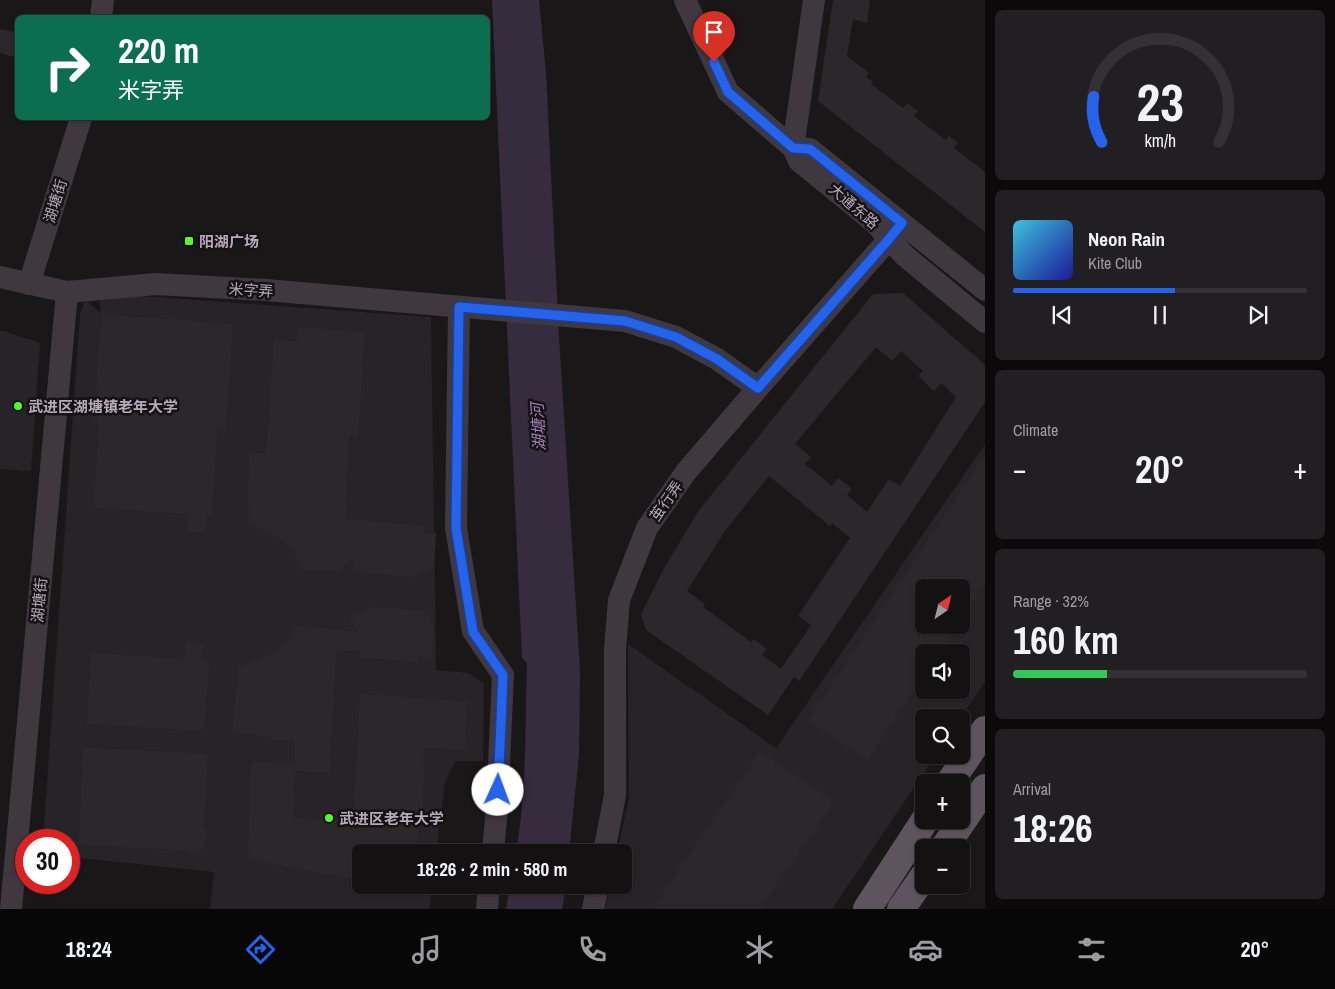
<!DOCTYPE html>
<html lang="en">
<head>
<meta charset="utf-8">
<style>
  body { margin:0; font-family:"Archivo Narrow","Noto Sans SC",sans-serif; background:#211f21; color:#f1f3f6; height:100vh; display:flex; flex-direction:column; font-size:19px; white-space:nowrap }
  * { box-sizing:border-box; margin:0 }
  p { font-size:16px; color:#9d9da0 }
  .icon { flex:none; width:28px; height:28px; fill:none; stroke:currentColor; stroke-width:2; stroke-linecap:round; stroke-linejoin:round }
  .map { position:relative; flex:1; overflow:hidden }
  .details { display:flex; flex-direction:column; gap:10px; padding:10px; background:#0b090a; width:350px }
  .details>* { flex:none }
  .guide { position:absolute; left:15px; top:15px; width:475px; height:105px; border-radius:8px; box-shadow:0 1px 4px #0004,0 0 0 1px #333133; background:#0b6e4f; color:#fff; overflow:hidden }
  .needle { width:32px; rotate:35deg }
  .buttons { position:absolute; left:915px; top:579px; display:grid; gap:10px }
  .buttons a { display:grid; place-items:center; width:55px; height:55px; border-radius:8px; background:#141113; box-shadow:0 1px 4px #0004,0 0 0 1px #333133; font-size:25px }
  .speed { position:absolute; left:15px; top:829px; display:flex; gap:10px; font-size:25px; font-weight:700; text-align:center }
  .speed>* { display:grid; place-content:center; width:65px; height:65px; border-radius:50%; background:#141113; box-shadow:0 1px 4px #0004,0 0 0 1px #333133; line-height:1 }
  .speed .limit { border:8px solid #d22; background:#fff; color:#111 }
  .pin { position:absolute; display:grid; place-items:center; width:42px; height:42px; color:#fff; margin:-51px -21px; border-radius:50% 50% 50% 0; rotate:-45deg; box-shadow:0 0 5px #0007 }
  .pin .icon { rotate:45deg }
  .me { position:absolute; width:55px; margin:-28px; rotate:2deg; stroke-linejoin:round; filter:drop-shadow(0 0 4px #0008) }
  .turn { display:flex; align-items:center; gap:18px; height:105px; padding:0 20px; font-size:22px }
  .turn .icon { width:65px; height:65px; stroke-width:2.5 }
  .turn b { display:block; font-size:35px; line-height:42px }
  .big { font-size:38px; font-weight:800; line-height:1.1 }
  .details .card { flex:1; display:flex; flex-direction:column; justify-content:center; gap:8px; min-width:0; padding:0 18px; border-radius:8px; background:#211f21 }
  .details .dial { align-items:center; gap:0 }
  .dial svg { height:130px; overflow:visible; fill:none; stroke:#333133; stroke-width:7; stroke-linecap:round; text-anchor:middle }
  .dial text { fill:#f1f3f6; stroke:none }
  .song { display:flex; align-items:center; gap:15px }
  .cover { width:60px; height:60px; border-radius:8px; background:linear-gradient(135deg,hsl(190 70% 55%),hsl(240 70% 35%)) }
  .played { height:5px; border-radius:2px; background:linear-gradient(90deg,#2563eb 55%,#333133 55%) }
  .keys { display:flex; justify-content:space-around; direction:ltr }
  .heat { display:flex; justify-content:space-between; align-items:center; font-size:28px; direction:ltr }
  .charge { height:8px; border-radius:4px; background:linear-gradient(90deg,#34c759 32%,#333133 0) }
  .trip { position:absolute; left:352px; top:844px; width:280px; height:50px; border-radius:8px; background:#141113; box-shadow:0 1px 4px #0004,0 0 0 1px #333133; font-weight:800; line-height:50px; text-align:center }
  .tab-bar { display:flex; height:80px; justify-content:space-around; align-items:center; background:#080708; color:#9d9da0 }
  .tab-bar .icon { width:35px; height:35px }
  .tab-bar .current { color:#2563eb }
  .tab-bar b { font-size:22px; color:#f1f3f6 }
  main { display:flex; flex:1; min-height:0 }
  .map>svg:first-child { display:block }
  .built { fill:#272326; fill-rule:evenodd }
  .water { fill:#372c3e }
  .building { fill:#2b272a; fill-rule:evenodd }
  .lines { fill:none; stroke-linecap:round; stroke-linejoin:round }
  .minor { stroke:#3f383f; stroke-width:22 }
  .major { stroke:#5d545e; stroke-width:28 }
  .route-casing { stroke:#184099; stroke-width:12 }
  .route { stroke:#2563eb; stroke-width:9 }
  .poi-dot { fill:#51fb2d; stroke:#151214; stroke-width:2 }
  .labels { text-anchor:middle; dominant-baseline:central; stroke-width:5; stroke-linejoin:round; paint-order:stroke }
  .street-label { font-size:15px; fill:#b7a9ba; stroke:#151214 }
  .poi-label { font-size:15px; font-weight:bold; fill:#b7a9ba; stroke:#151214; text-anchor:start }
  .water-label { font-size:16px; font-style:italic; fill:#a27eb7; stroke:#151214 }
</style>
</head>
<body>
<main>
<div class="map">
<svg width="985" height="909" viewBox="0 0 985 909">
  <rect width="100%" height="100%" fill="#1a1719"/>
  <!-- built -->
  <path class="built" d="M 99,293 L 431,317 L 436,670 L 468,673 L 484,683 L 483,761 L 455,761 L 445,783 L 436,852 L 361,852 L 361,885 L 432,885 L 429,909 L 210,909 L 214,872 L 69,857 L 69,840 L 43,840 L 80,315 L 85,300 L 101,313 Z
    M 0,330 L 40,343 L 31,471 L 0,469 Z
    M 985,444 L 985,682 L 961,717 L 924,718 L 924,755 L 936,755 L 832,909 L 605,909 L 610,885 L 624,885 L 624,852 L 617,852 L 629,800 L 628,644 L 776,748 ZM 924,588 L 961,588 L 961,625 L 924,625 ZM 924,652 L 961,652 L 961,690 L 924,690 Z"/>
  <!-- water -->
  <path class="water" d="M 492,0 L 539,0 L 546,73 L 559,337 L 580,671 L 579,755 L 569,852 L 516,852 C 527,791 525,726 527,663 L 522,658 Z
    M 510,885 L 566,885 L 562,909 L 506,909 Z"/>
  <!-- building -->
  <path class="building" d="M 833,0 L 870,0 L 867,23 L 853,19 L 847,56 L 869,73 L 866,77 L 873,82 L 871,84 L 903,108 L 907,103 L 918,111 L 914,116 L 946,140 L 949,136 L 958,143 L 954,148 L 985,172 L 985,232 L 818,101 Z
    M 0,29 L 18,33 L 18,58 L 0,53 Z
    M 903,293 L 985,365 L 985,402 L 799,681 L 794,677 L 768,715 L 646,630 L 641,614 L 663,570 L 697,513 L 873,294 ZM 876,347 L 892,361 L 901,351 L 923,371 L 918,376 L 934,391 L 941,383 L 956,397 L 900,486 L 889,479 L 867,512 L 847,495 L 852,489 L 838,478 L 832,486 L 805,464 L 811,457 L 795,444 ZM 769,476 L 830,526 L 832,523 L 850,538 L 798,616 L 811,625 L 781,669 L 762,655 L 767,649 L 753,639 L 751,642 L 703,607 L 705,604 L 687,591 L 725,531 Z
    M 101,314 L 233,324 L 226,430 L 217,429 L 212,515 L 206,515 L 205,533 L 187,532 L 188,514 L 94,508 L 99,421 L 94,421 Z
    M 298,327 L 365,332 L 358,437 L 349,436 L 346,519 L 425,526 L 424,532 L 436,533 L 434,566 L 415,577 L 361,573 L 358,570 L 353,570 L 354,556 L 340,570 L 301,570 L 294,554 L 283,540 L 266,531 L 248,522 L 249,452 L 266,453 L 274,339 L 297,341 Z
    M 985,455 L 985,584 L 961,619 L 961,588 L 924,588 L 924,625 L 957,625 L 939,652 L 924,652 L 924,675 L 868,760 L 808,720 Z
    M 368,607 L 422,610 L 430,618 L 429,627 L 434,622 L 431,657 L 419,656 L 418,662 L 359,658 L 360,652 L 336,651 L 330,773 L 295,771 L 293,818 L 353,821 L 360,694 L 468,701 L 465,750 L 424,748 L 423,810 L 421,810 L 415,852 L 361,852 L 361,881 L 248,859 L 251,762 L 295,763 L 295,741 L 271,740 L 271,736 L 232,733 L 238,667 L 257,661 L 274,653 L 287,641 L 295,625 L 358,632 L 350,618 Z
    M 186,642 L 204,643 L 203,661 L 209,662 L 204,731 L 87,724 L 91,653 L 185,659 Z
    M 83,747 L 208,754 L 204,826 L 207,836 L 206,844 L 201,852 L 194,854 L 181,850 L 79,845 Z
    M 760,751 L 834,802 L 760,909 L 652,909 Z"/>
  <g class="lines">
    <!-- minor -->
    <path class="minor" d="M 685,0 L 728,92 L 793,148 L 799,161 L 875,223 L 905,256 L 985,322
      M 101,18 L 103,0
      M 793,148 L 810,149 L 985,290
      M 793,148 L 814,0
      M 0,277 L 67,292 L 156,284 L 266,290 L 625,321 L 676,337 L 717,359 L 758,388
      M 29,284 L 81,118
      M 459,307 L 456,528 L 473,631 L 503,675 L 497,808 L 493,852
      M 604,852 L 615,795 L 615,649 L 619,600 L 647,528 L 686,472 L 758,388 L 889,239 L 902,223
      M 11,909 L 67,292
      M 487,909 L 489,885
      M 593,909 L 598,885"/>
    <!-- major -->
    <path class="major" d="M 950,782 L 985,730
      M 944,848 L 985,788
      M 867,909 L 925,820
      M 901,909 L 924,876"/>
  </g>
  <g class="lines">
    <defs>
      <path id="route" d="M 498,790 L 503,675 L 473,632 L 456,528 L 459,307 L 625,321 L 676,337 L 717,359 L 758,388 L 889,239 L 902,223 L 810,149 L 793,148 L 728,92 L 714,62"/>
    </defs>
    <!-- route casing -->
    <use href="#route" class="route-casing"/>
    <!-- route -->
    <use href="#route" class="route"/>
  </g>
  <!-- markers -->
  <g class="poi-dot">
    <rect x="184" y="236" width="10" height="10" rx="2.5"/>
    <circle cx="18" cy="406" r="5"/>
    <circle cx="329" cy="818" r="5"/>
  </g>
  <g class="labels">
    <!-- street labels -->
    <g class="street-label">
      <text transform="translate(55 201) rotate(-73)">湖塘街</text>
      <text transform="translate(854 206) rotate(41)">大通东路</text>
      <text transform="translate(251 290) rotate(4)">米字弄</text>
      <text transform="translate(666 501) rotate(-55)">茧行弄</text>
      <text transform="translate(39 600) rotate(-85)">湖塘街</text>
    </g>
    <!-- poi labels -->
    <g class="poi-label">
      <text x="199" y="241">阳湖广场</text>
      <text x="28" y="406">武进区湖塘镇老年大学</text>
      <text x="339" y="818">武进区老年大学</text>
    </g>
    <!-- water labels -->
    <g class="water-label">
      <text transform="translate(538 427) rotate(-93)">湖塘河</text>
    </g>
  </g>
</svg>
<div class="buttons">
<a><svg class="needle" viewBox="-14 -14 28 28"><path d="M0-13l5 13h-10z" fill="#e53935"/><path d="M0 13l5-13h-10z" fill="#9d9da0"/></svg></a>
<a><svg class="icon" aria-label="sound" viewBox="0 0 24 24"><path d="M4 9h4l5-4v14l-5-4H4zM17 9q2 3 0 6"/></svg></a>
<a><svg class="icon" aria-label="search" viewBox="0 0 24 24"><circle cx="10" cy="10" r="6"/><path d="M15 15l6 6"/></svg></a>
<a>+</a>
<a>−</a>
</div>
<div class="speed"><div class="limit">30</div></div>
<div class="pin" style="left:714px;top:62px;background:#d93025"><svg class="icon" aria-label="arrive" viewBox="0 0 24 24"><path d="M6 21V4h12l-3 4 3 4H6"/></svg></div>
<svg class="me" style="left:498px;top:790px" viewBox="-20 -20 40 40"><circle r="19" fill="#fff"/><path d="M0-13L10 11 0 6-10 11z" fill="#2563eb"/></svg>
<div class="trip">18:26 · 2 min · 580 m</div>
<div class="guide">
<div class="turn"><svg class="icon" aria-label="right" viewBox="0 0 24 24"><path d="M7 20v-9h11M14 6l5 5-5 5"/></svg><div><b>220 m</b>米字弄</div></div>
</div>
</div>
<section class="details">
<div class="card dial"><svg viewBox="0 0 100 80">
<path d="M14 69A42 42 0 1 1 86 69"/>
<path d="M14 69A42 42 0 0 1 9 41" stroke="#2563eb"/>
<text x="50" y="56" font-size="32" font-weight="700">23</text>
<text x="50" y="72" font-size="11">km/h</text>
</svg></div>
<div class="card">
<div class="song"><i class="cover"></i><div><b>Neon Rain</b><p>Kite Club</p></div></div>
<div class="played"></div>
<div class="keys"><svg class="icon" aria-label="previous" viewBox="0 0 24 24"><path d="M18 5L8 12l10 7zM5 5v14"/></svg><svg class="icon" aria-label="pause" viewBox="0 0 24 24"><path d="M8 5v14M16 5v14"/></svg><svg class="icon" aria-label="next" viewBox="0 0 24 24"><path d="M6 5l10 7-10 7zM19 5v14"/></svg></div>
</div>
<div class="card"><p>Climate</p>
<div class="heat"><a>−</a><b class="big">20°</b><a>+</a></div>
</div>
<div class="card"><p>Range · 32%</p><b class="big">160 km</b><div class="charge"></div></div>
<div class="card"><p>Arrival</p><b class="big">18:26</b></div>
</section>
</main>
<nav class="tab-bar">
<b>18:24</b>
<svg class="icon current" aria-label="directions" viewBox="0 0 24 24"><path d="M12 3l9 9-9 9-9-9zM9 14v-3h6M13 9l2 2-2 2"/></svg>
<svg class="icon" aria-label="music" viewBox="0 0 24 24"><path d="M9 18V5l10-2v13"/><circle cx="6" cy="18" r="3"/><circle cx="16" cy="16" r="3"/></svg>
<svg class="icon" aria-label="phone" viewBox="0 0 24 24"><path d="M5 4h4l2 5-3 2q2 4 5 5l2-3 5 2v4C11 20 4 13 5 4z"/></svg>
<svg class="icon" aria-label="climate" viewBox="0 0 24 24"><path d="M12 3v18M4 7l16 10M4 17L20 7"/></svg>
<svg class="icon" aria-label="car" viewBox="0 0 24 24"><path d="M5 17H2v-5l4-1 3-4h7l3 4 3 1v5h-3M9 17h6M6 11h13"/><circle cx="7" cy="17" r="2"/><circle cx="17" cy="17" r="2"/></svg>
<svg class="icon" aria-label="filters" viewBox="0 0 24 24"><path d="M4 7h16M4 17h16"/><circle cx="9" cy="7" r="2"/><circle cx="15" cy="17" r="2"/></svg>
<b>20°</b>
</nav>
</body>
</html>
